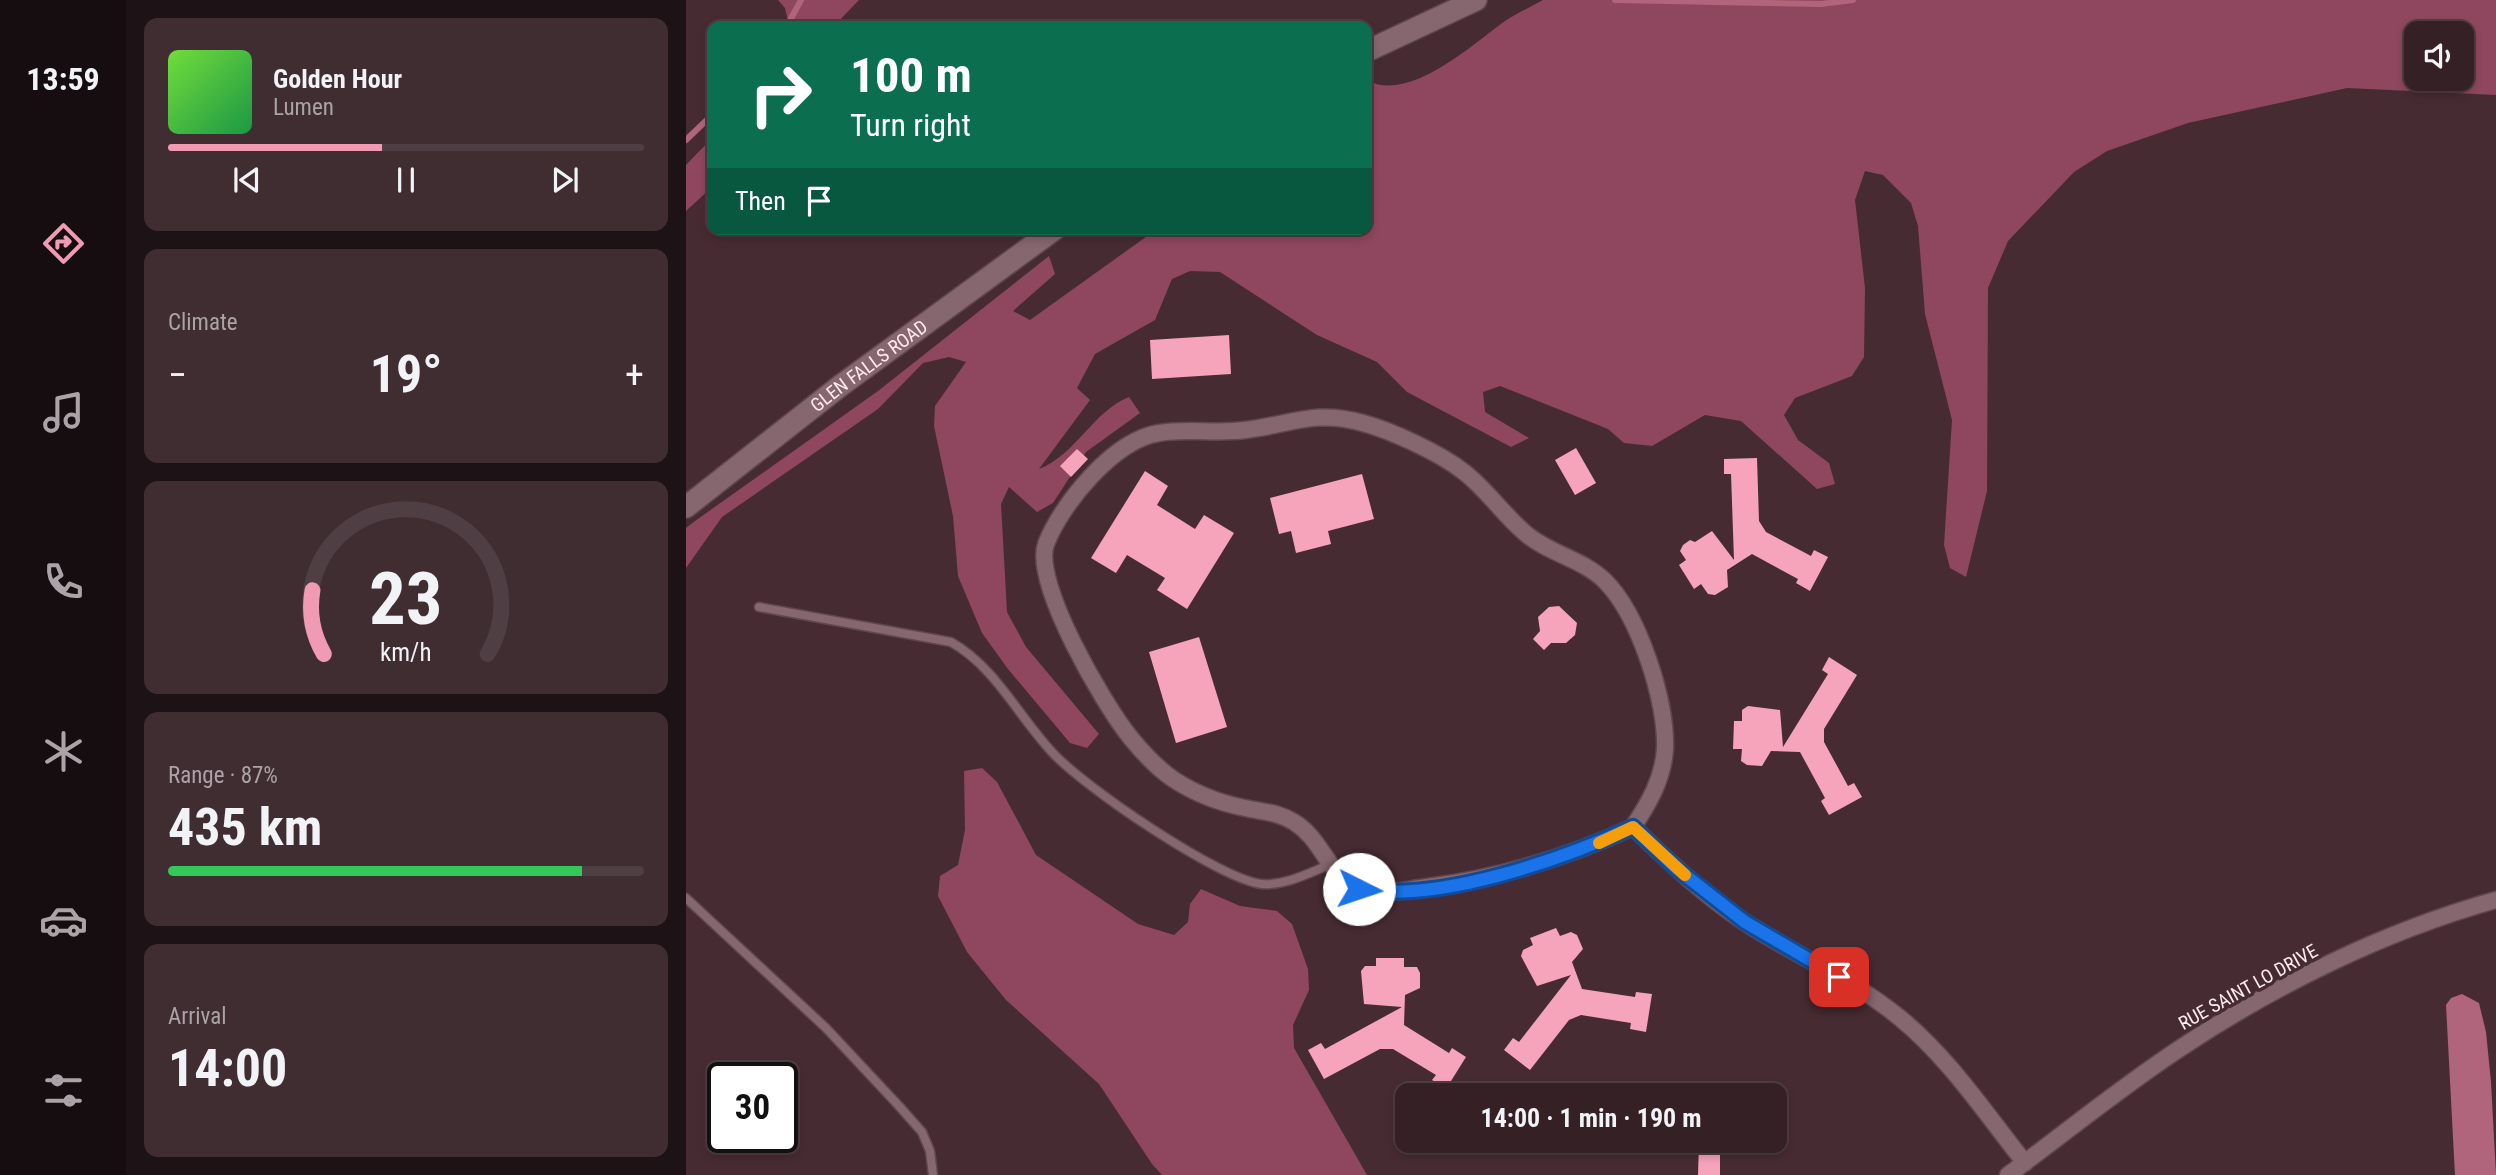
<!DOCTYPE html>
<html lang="en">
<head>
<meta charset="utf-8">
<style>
  body { margin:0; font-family:"Roboto Condensed",sans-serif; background:#402d32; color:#f1f3f6; height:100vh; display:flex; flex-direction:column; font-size:26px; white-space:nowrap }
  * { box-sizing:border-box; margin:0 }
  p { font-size:23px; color:#aaa3a7 }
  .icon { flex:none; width:38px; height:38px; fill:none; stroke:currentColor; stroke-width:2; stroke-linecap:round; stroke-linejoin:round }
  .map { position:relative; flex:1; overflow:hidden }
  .sheet { display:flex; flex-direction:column; gap:18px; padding:18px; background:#1d1215; width:560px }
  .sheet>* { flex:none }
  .banner { position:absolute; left:21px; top:21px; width:665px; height:214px; border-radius:14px; box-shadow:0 4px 10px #0003,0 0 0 2px #4f3e43; background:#0b6e4f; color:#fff; overflow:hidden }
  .tools { position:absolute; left:1718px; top:21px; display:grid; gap:14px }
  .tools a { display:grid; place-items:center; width:70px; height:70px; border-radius:14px; background:#352026; box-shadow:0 4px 10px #0003,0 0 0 2px #4f3e43; font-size:35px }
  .speed { position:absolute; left:21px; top:1062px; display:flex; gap:14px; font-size:35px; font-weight:700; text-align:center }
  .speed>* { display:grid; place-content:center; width:91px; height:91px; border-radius:50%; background:#352026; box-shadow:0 4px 10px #0003,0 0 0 2px #4f3e43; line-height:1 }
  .speed .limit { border:4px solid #111; border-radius:10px; background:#fff; color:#111 }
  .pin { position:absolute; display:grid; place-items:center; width:60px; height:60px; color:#fff; margin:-30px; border-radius:14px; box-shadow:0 4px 10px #0006 }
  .me { position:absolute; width:77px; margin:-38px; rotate:94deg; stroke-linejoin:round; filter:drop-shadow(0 0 5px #0008) }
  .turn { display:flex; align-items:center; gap:24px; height:147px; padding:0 28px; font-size:32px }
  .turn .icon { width:91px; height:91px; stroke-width:2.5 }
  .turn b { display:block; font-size:49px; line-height:60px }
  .then { display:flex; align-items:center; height:66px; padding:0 28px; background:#0003; gap:14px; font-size:26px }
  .big { font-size:52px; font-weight:700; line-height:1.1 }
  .sheet .card { flex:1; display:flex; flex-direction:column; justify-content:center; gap:10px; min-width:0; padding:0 24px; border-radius:14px; background:#402d32 }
  .sheet .dial { align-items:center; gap:0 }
  .dial svg { height:182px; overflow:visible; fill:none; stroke:#4f3e43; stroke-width:7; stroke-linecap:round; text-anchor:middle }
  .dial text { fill:#f1f3f6; stroke:none }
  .song { display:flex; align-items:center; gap:21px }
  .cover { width:84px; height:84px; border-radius:10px; background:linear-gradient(135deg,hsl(100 70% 55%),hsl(140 70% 35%)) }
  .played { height:7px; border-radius:4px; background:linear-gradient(90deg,#f19ab3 45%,#4f3e43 45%) }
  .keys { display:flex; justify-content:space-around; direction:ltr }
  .heat { display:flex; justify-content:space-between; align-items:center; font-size:38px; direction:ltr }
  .charge { height:10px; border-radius:5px; background:linear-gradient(90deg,#34c759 87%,#4f3e43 0) }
  .trip { position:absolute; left:709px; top:1083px; width:392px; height:70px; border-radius:14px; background:#352026; box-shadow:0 4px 10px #0003,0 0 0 2px #4f3e43; font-weight:700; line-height:70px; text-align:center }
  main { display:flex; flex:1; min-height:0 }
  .menu { display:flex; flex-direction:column; width:126px; justify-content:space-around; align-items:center; background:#150d0f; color:#aaa3a7 }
  .menu .icon { width:49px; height:49px }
  .menu .active { color:#f19ab3 }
  .menu b { font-size:32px; color:#f1f3f6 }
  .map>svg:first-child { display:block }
  .forest { fill:#8e475e; fill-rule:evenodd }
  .water { fill:#b0657c }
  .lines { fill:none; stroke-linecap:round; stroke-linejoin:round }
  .stream { stroke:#b0657c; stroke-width:6 }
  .building { fill:#f5a4bb }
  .lane-casing { stroke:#5e474e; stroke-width:11 }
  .street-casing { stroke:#5e474e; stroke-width:19 }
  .secondary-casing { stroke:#5e474e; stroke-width:24 }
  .lane { stroke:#86666f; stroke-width:8 }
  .street { stroke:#86666f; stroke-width:16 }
  .secondary { stroke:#86666f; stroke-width:21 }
  .route-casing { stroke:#114b97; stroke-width:18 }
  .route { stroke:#1a73e8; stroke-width:12 }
  .slow { stroke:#f59e0b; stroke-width:12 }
  .labels { text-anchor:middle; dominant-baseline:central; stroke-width:7; stroke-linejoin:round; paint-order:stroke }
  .street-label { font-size:19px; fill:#fdebef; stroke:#472b33 }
</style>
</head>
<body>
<main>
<nav class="menu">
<b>13:59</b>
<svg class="icon active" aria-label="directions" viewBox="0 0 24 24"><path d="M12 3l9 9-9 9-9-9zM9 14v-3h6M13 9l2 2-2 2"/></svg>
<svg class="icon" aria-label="music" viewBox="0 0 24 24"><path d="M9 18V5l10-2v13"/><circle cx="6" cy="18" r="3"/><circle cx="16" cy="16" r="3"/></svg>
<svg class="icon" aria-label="phone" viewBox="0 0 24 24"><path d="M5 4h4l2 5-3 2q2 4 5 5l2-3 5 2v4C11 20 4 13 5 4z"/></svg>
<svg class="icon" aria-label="climate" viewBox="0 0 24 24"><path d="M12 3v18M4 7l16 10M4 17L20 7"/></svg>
<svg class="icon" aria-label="car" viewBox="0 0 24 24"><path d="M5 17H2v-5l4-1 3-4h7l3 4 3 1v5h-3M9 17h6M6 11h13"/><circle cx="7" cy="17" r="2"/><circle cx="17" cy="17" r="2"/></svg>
<svg class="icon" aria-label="filters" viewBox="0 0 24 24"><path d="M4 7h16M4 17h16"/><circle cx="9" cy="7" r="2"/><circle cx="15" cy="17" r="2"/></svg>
</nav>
<section class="sheet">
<div class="card">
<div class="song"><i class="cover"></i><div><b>Golden Hour</b><p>Lumen</p></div></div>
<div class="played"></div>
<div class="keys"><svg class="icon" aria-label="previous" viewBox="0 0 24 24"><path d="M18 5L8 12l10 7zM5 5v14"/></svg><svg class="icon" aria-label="pause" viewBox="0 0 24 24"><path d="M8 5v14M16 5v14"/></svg><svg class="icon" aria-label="next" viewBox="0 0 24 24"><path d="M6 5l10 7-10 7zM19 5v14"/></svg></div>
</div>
<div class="card"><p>Climate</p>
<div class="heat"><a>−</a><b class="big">19°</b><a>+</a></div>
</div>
<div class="card dial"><svg viewBox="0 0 100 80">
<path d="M14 69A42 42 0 1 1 86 69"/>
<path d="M14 69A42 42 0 0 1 9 41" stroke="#f19ab3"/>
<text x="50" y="56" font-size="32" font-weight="700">23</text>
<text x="50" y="72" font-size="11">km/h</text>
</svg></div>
<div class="card"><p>Range · 87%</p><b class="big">435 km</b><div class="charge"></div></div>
<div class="card"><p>Arrival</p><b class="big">14:00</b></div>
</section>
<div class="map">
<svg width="1810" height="1175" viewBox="0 0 1810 1175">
  <rect width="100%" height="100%" fill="#472b33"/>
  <!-- forest -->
  <path class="forest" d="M 92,0 L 173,0 L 148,26 L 103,26 L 99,8 Z
    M 857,0 L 1810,0 L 1810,95 L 1661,88 L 1502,123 L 1421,151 L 1388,172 L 1322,241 L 1302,288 L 1301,491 L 1280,577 L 1264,568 L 1258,545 L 1266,420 L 1239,314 L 1232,226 L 1225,203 L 1197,175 L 1179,171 L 1169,200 L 1179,288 L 1178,357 L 1166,376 L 1109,398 L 1098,415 L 1112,440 L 1143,463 L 1149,484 L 1131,489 L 1055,421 L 1019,415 L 966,446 L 938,443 L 922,429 L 814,386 L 797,392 L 799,412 L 843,438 L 825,447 L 721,392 L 691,362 L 631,335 L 534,272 L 504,271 L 486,279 L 469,320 L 409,354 L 391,388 L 404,400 L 353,469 C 391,454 406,412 443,397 L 454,413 L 400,452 L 367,503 L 351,512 L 323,487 L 315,504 L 321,612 L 340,647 L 413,734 L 401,748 L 384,743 L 322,669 L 296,633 L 272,576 L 267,516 L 248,426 L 249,406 L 280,362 L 263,357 L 237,363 L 192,409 L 36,517 L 0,568 L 0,528 L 9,521 L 192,391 L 363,256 L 369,274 L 327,311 L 344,320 L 471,229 L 681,229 L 681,80 C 722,104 787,44 819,21 C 831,13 845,7 857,0 ZM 1731,33 L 1776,33 L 1776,79 L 1731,79 Z
    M 26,138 L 26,187 L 0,211 L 0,165 Z
    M 296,768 L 311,782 L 350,855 L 452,924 L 488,935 L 502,922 L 504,904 L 515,889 L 554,906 L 591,911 L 606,924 L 622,969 L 623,990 L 607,1025 L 608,1048 L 681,1175 L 476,1175 L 466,1164 L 413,1084 L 320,1000 L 281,952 L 252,896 L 254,876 L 272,865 L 279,830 L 278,771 Z"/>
  <!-- water -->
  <path class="water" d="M 1776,994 L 1793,1003 L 1800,1032 L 1805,1082 L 1810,1175 L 1769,1175 L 1760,1005 L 1765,998 Z"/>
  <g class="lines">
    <!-- stream -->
    <path class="stream" d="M 929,0 L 1135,4 L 1167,0
      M 101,26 L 115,0
      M 0,140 L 26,115"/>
  </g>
  <!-- building -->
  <path class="building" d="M 543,335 L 545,374 L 466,379 L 464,340 Z
    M 890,448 L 910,483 L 889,495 L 869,460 Z
    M 391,449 L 402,459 L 385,477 L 374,466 Z
    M 1071,458 L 1073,521 L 1080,532 L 1125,556 L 1128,550 L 1142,557 L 1124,591 L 1110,583 L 1112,579 L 1066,554 L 1041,570 L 1042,587 L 1029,595 L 1022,594 L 1015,584 L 1008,589 L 993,565 L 1000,560 L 994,551 L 997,545 L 1004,540 L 1009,542 L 1026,531 L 1048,560 L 1045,474 L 1038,474 L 1038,459 Z
    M 459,471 L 482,486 L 471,505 L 509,529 L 518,515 L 548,533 L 501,609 L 471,590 L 479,578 L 441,555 L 430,573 L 405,558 Z
    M 676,474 L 688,519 L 642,531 L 645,544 L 610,553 L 605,531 L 593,534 L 584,498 Z
    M 873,606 L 891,623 L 889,635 L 880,643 L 865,643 L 858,650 L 847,639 L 854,631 L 852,617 L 863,607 Z
    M 513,637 L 541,727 L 490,743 L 463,652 Z
    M 1143,657 L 1171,675 L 1138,729 L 1138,742 L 1162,786 L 1168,783 L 1176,797 L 1143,815 L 1135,801 L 1139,798 L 1114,752 L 1085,751 L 1076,766 L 1061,765 L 1055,761 L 1056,749 L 1047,749 L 1048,721 L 1056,721 L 1056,710 L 1062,706 L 1094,710 L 1097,747 L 1142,674 L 1136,670 Z
    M 870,928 L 874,936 L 885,932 L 891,935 L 897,949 L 886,962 L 896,989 L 949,997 L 950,992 L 966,994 L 960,1032 L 944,1029 L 945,1023 L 895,1015 L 883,1020 L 844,1070 L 818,1050 L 827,1038 L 833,1042 L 885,975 L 851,986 L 835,956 L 837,950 L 847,945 L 844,938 Z
    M 690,958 L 718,958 L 718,967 L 731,967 L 734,973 L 734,988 L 719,995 L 718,1025 L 763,1053 L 766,1048 L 780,1057 L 760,1089 L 746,1080 L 750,1075 L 707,1049 L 694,1049 L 638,1079 L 622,1050 L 635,1043 L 639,1049 L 716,1007 L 678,1004 L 675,971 L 679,966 L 690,966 Z
    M 1013,1141 L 1034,1141 L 1034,1175 L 1012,1175 Z"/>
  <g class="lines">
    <defs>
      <path id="lane" d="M 73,607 L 265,642 C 309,667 331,714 365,751 C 395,785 534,880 576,884 C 598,886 623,873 643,865
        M 0,898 L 140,1028 L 213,1106 L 236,1132 L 244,1151 L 247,1175"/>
      <path id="street" d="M 947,827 C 963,803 977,779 979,749 C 981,702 953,615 919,581 C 897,559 863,554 839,533 C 817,514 800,489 778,472 C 754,453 706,431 677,423 C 628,409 604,425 559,430 C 530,434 501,428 473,433 C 428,440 376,503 360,544 C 346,582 418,705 444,737 C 457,753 471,768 487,779 C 508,793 534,803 559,808 C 577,812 592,812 608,822 C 643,844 640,885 690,892 C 706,894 724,889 741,887 C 814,878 880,858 947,827 C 982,861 1019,896 1060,923 C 1111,956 1168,980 1214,1018 C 1263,1058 1300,1114 1339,1163
        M 1322,1175 C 1379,1133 1434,1088 1493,1049 C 1589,985 1699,931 1810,900"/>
      <g id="secondary">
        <path d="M 681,51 L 790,0"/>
        <path id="s1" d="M 0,507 L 154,386 L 369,229"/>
      </g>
    </defs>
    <!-- lane casing -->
    <use href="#lane" class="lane-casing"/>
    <!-- street casing -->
    <use href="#street" class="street-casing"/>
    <!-- secondary casing -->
    <use href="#secondary" class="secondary-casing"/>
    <!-- lane -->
    <use href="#lane" class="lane"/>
    <!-- street -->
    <use href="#street" class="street"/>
    <!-- secondary -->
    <use href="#secondary" class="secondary"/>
  </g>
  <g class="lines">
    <defs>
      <path id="route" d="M 673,889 C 752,903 874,860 947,827 L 990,868 L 1059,922 L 1153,977"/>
    </defs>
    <!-- route casing -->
    <use href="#route" class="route-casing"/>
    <!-- route -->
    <use href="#route" class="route"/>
    <!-- slow -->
    <path class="slow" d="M 913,843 L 947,827 L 999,875"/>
  </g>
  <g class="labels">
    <!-- street labels -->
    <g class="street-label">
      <text stroke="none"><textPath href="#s1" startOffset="231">GLEN FALLS ROAD</textPath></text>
      <text transform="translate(1562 987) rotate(-29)">RUE SAINT LO DRIVE</text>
    </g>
  </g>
</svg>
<div class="tools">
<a><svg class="icon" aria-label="sound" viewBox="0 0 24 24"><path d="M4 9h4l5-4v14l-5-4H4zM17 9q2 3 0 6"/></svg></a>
</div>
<div class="speed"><div class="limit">30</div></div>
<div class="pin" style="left:1153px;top:977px;background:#d93025"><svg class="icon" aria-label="arrive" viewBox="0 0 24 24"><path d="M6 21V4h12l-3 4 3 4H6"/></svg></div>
<svg class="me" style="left:673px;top:889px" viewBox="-20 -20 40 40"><circle r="19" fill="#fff"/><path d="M0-13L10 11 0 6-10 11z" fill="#1a73e8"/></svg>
<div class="trip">14:00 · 1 min · 190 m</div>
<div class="banner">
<div class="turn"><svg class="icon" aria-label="right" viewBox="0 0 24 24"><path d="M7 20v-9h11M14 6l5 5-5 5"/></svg><div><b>100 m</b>Turn right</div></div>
<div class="then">Then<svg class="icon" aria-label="arrive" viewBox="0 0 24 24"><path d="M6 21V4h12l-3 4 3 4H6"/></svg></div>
</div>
</div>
</main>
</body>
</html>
